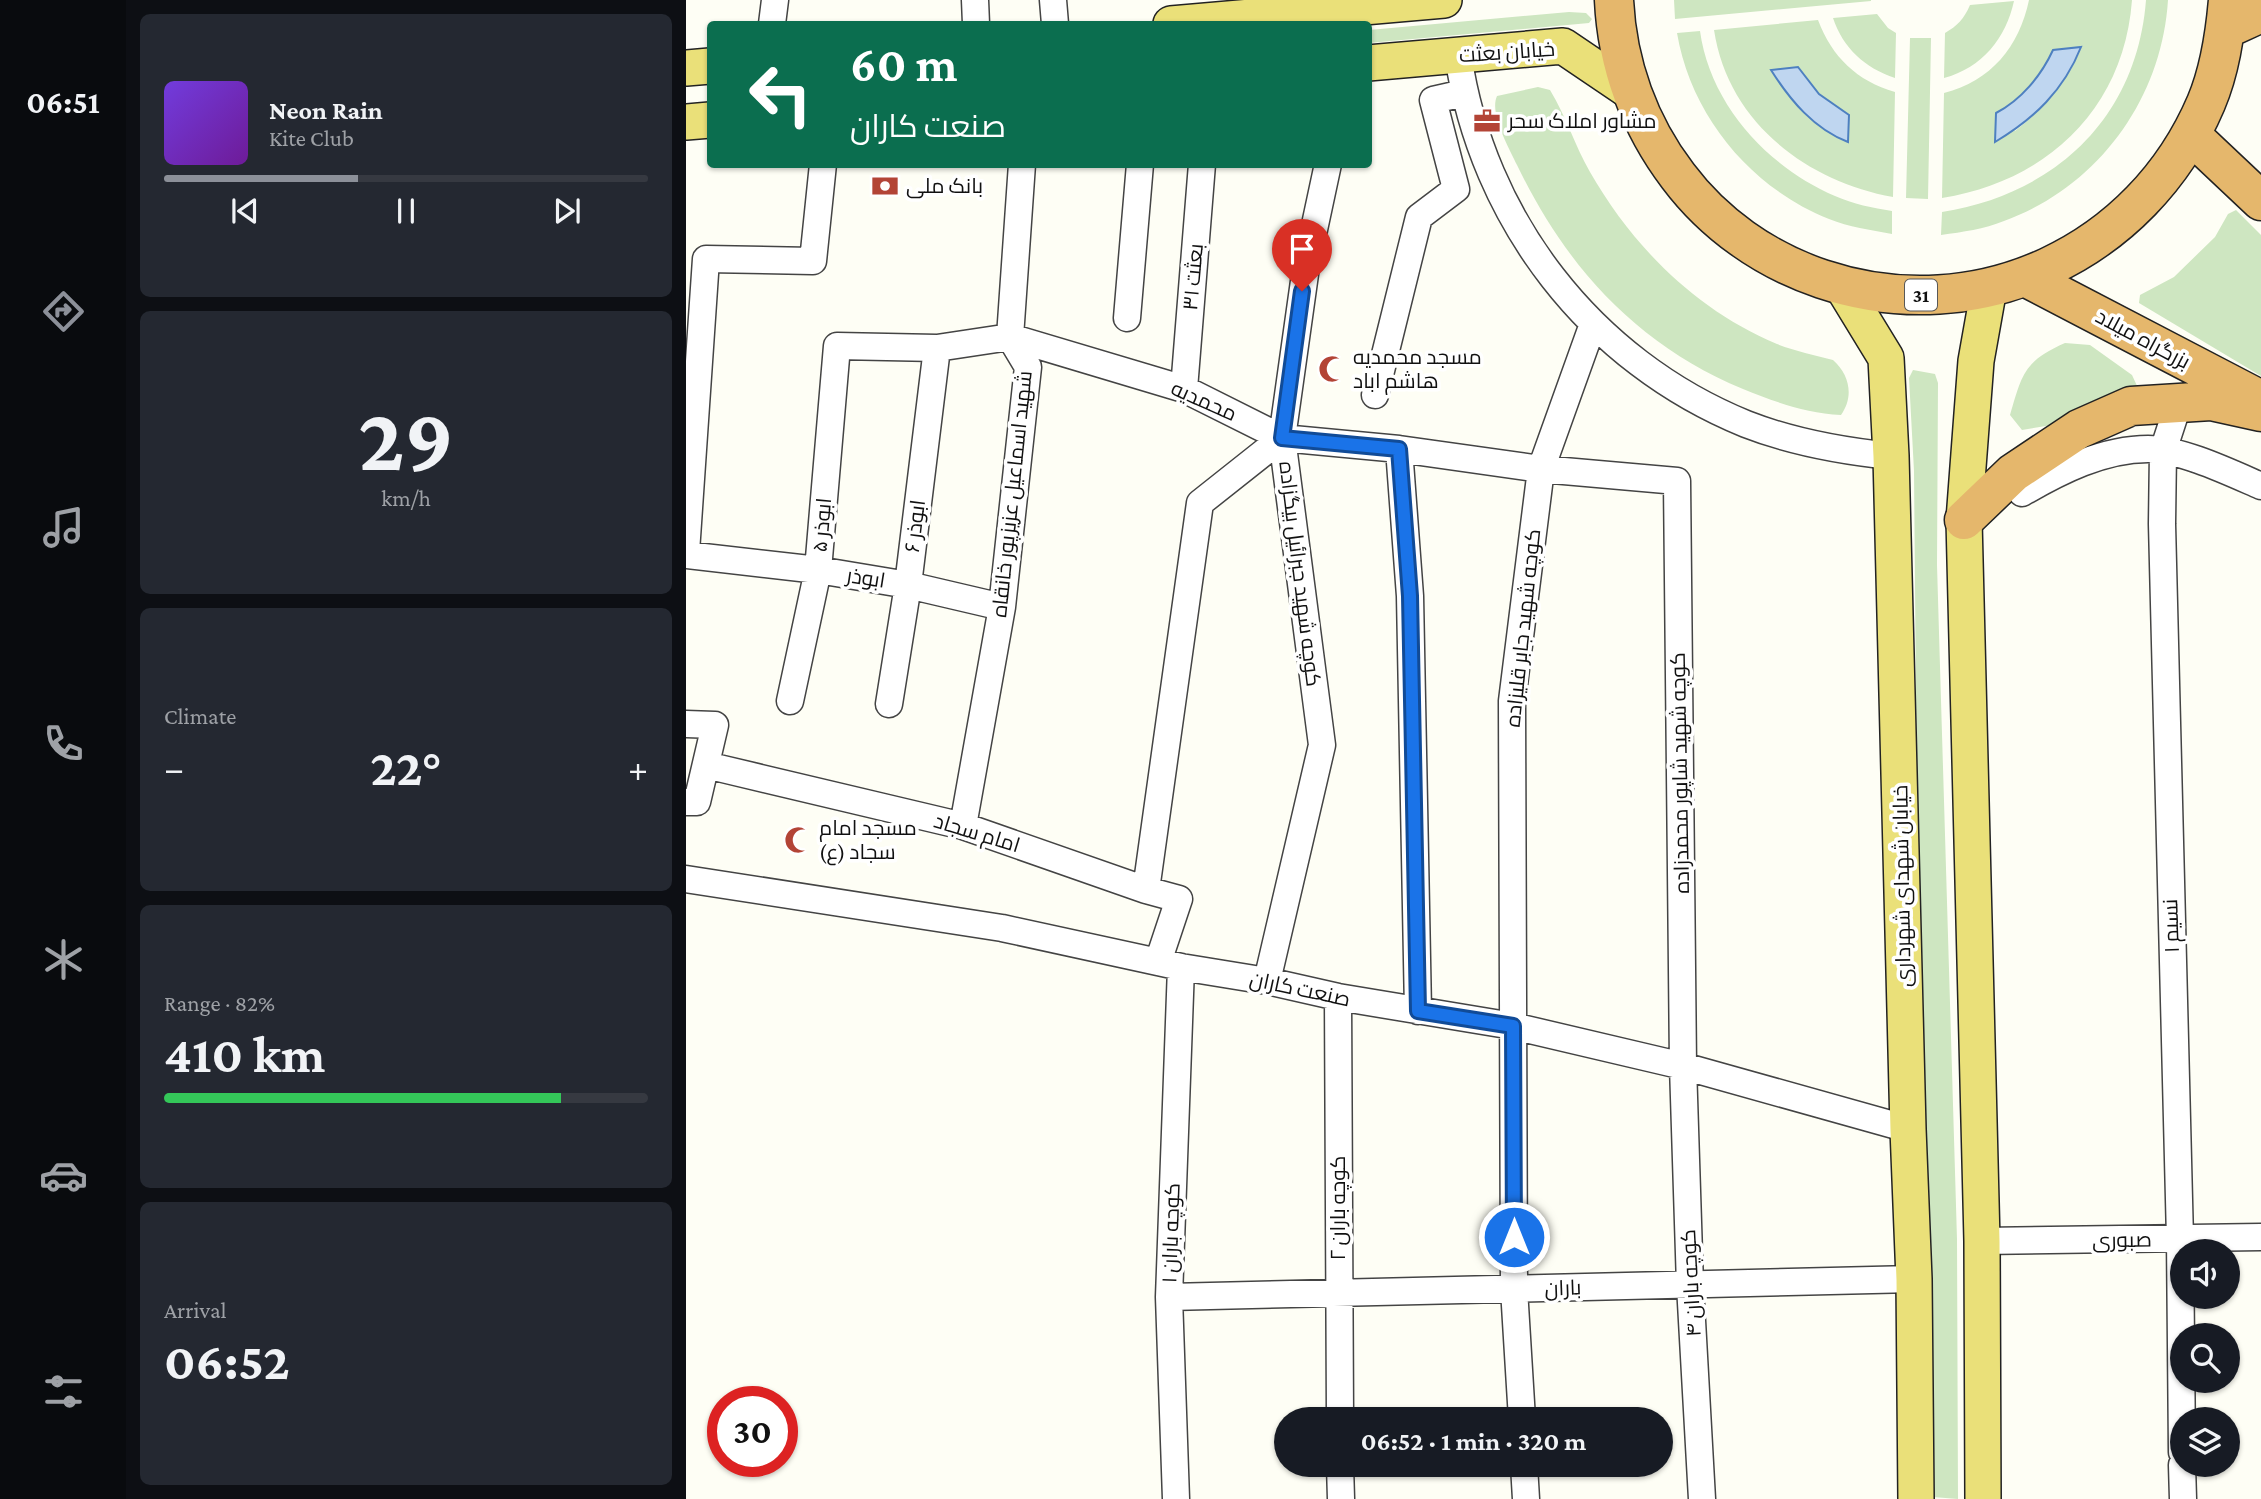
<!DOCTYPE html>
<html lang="en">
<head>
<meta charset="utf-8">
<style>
  body { margin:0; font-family:"Crimson Pro",Cairo,serif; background:#242831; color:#f1f3f6; height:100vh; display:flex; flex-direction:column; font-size:26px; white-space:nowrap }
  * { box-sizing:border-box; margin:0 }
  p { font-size:23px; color:#9ea1a6 }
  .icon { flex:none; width:38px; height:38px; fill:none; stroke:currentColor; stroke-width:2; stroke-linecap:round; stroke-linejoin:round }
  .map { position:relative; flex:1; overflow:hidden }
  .drawer { display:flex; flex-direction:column; gap:14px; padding:14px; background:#0d0f14; width:560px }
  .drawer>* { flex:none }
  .guide { position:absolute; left:21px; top:21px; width:665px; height:147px; border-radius:7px; box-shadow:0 2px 5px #0004; background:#0b6e4f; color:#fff; overflow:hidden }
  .buttons { position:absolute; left:1484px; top:1239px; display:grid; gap:14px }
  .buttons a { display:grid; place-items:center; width:70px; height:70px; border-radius:50%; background:#171b24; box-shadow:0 2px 5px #0004; font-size:35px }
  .speed { position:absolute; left:21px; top:1386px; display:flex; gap:14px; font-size:35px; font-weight:700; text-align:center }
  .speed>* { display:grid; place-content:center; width:91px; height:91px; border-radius:50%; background:#171b24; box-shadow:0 2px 5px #0004; line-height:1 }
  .speed .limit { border:10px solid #d22; background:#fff; color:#111 }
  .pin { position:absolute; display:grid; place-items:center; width:60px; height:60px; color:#fff; margin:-72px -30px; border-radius:50% 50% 50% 0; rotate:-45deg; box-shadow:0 0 7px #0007 }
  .pin .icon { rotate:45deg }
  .me { position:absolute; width:77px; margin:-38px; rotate:0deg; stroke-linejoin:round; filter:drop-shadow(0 0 5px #0008) }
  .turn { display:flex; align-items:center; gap:24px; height:147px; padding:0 28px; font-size:32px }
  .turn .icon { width:91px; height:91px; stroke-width:2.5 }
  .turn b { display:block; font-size:49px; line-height:60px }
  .big { font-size:52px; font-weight:700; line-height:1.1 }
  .drawer .tile { flex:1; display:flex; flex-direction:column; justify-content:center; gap:10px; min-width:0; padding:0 24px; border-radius:10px; background:#242831 }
  .drawer .dial { align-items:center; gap:0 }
  .dial b { font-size:91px; line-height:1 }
  .song { display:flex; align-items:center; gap:21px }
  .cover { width:84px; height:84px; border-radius:10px; background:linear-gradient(135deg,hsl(260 70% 55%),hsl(280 70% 35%)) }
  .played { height:7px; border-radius:4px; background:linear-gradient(90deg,#8c9099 40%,#363941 40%) }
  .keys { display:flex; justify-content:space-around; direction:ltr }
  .heat { display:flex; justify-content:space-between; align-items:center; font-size:38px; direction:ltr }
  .charge { height:10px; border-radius:5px; background:linear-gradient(90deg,#34c759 82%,#363941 0) }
  .trip { position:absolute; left:588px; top:1407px; width:399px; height:70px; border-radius:35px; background:#171b24; box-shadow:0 2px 5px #0004; font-weight:700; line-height:70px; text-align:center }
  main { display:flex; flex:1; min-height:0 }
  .tabs { display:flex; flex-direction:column; width:126px; justify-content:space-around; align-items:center; background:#090b0e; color:#9ea1a6 }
  .tabs .icon { width:49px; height:49px }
  .tabs .current { color:#8c9099 }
  .tabs b { font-size:32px; color:#f1f3f6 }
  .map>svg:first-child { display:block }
  .green { fill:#cee6c1; fill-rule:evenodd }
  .water { fill:#bfd6f0; stroke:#4e80c0; stroke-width:2 }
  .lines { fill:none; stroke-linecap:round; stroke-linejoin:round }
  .minor-casing { stroke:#444; stroke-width:29 }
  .major-casing { stroke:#222; stroke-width:38 }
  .highway-casing { stroke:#222; stroke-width:41 }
  .minor { stroke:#fff; stroke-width:26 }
  .major { stroke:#eae079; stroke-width:35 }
  .highway { stroke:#e5b76c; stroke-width:38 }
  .route-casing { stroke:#114b97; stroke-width:18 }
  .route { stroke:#1a73e8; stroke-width:12 }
  .labels { text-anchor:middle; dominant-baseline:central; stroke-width:7; stroke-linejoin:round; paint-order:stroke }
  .shield { fill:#fff; stroke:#585858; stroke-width:2 }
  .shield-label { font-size:19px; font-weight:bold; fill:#111 }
  .street-label { font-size:21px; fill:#111; stroke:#fff }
  .poi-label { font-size:21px; fill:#111; stroke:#fff; text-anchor:start }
</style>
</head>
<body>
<main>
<nav class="tabs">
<b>06:51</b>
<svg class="icon current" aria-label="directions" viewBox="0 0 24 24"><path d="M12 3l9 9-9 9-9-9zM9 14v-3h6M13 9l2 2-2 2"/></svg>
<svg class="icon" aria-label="music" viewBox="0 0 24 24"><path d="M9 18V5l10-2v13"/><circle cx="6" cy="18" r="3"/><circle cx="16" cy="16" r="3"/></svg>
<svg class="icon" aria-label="phone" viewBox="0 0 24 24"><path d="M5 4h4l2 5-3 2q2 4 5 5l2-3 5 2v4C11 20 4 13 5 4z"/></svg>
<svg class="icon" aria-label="climate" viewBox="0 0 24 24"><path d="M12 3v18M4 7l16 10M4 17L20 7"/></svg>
<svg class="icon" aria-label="car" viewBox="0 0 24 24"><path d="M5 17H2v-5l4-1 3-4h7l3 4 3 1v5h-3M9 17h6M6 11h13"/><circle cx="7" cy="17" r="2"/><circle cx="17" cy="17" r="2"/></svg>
<svg class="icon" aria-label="filters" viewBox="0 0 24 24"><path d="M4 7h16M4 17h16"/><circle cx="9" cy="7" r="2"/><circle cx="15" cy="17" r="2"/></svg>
</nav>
<section class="drawer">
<div class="tile">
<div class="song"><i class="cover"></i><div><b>Neon Rain</b><p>Kite Club</p></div></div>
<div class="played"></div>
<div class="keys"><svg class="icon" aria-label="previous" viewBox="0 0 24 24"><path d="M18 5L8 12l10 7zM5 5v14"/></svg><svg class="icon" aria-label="pause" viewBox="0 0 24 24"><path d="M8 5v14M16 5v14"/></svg><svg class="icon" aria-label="next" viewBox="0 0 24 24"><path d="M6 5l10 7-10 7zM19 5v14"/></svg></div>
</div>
<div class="tile dial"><b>29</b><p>km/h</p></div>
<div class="tile"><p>Climate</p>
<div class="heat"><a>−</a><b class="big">22°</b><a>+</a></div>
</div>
<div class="tile"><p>Range · 82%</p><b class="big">410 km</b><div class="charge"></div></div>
<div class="tile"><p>Arrival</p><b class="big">06:52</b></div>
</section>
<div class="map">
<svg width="1575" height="1499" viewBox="0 0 1575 1499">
  <rect width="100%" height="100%" fill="#fefef5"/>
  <!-- green -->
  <path class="green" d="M 988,0 L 1185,0 L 1185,1 L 989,19 Z
    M 1343,0 L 1446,0 C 1438,109 1361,181 1256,198 L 1258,93 C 1305,81 1333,47 1343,0 ZM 1395,48 C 1381,83 1358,108 1329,131 L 1310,113 C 1335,100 1355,76 1367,50 Z
    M 1460,0 L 1482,0 C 1476,99 1412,187 1318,221 C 1298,229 1277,232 1255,235 L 1256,212 C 1369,194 1451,118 1460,0 Z
    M 1328,1 C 1320,38 1296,68 1258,78 L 1259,33 C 1271,26 1278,19 1284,5 Z
    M 883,12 L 900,13 L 906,19 L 903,23 L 683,43 L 683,30 Z
    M 1191,14 L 1202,28 L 1210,33 L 1209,78 C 1179,68 1157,48 1147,18 Z
    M 1132,20 C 1146,57 1171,81 1209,92 L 1207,197 C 1120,181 1042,122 1028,30 ZM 1112,68 L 1133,94 L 1163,115 L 1085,71 Z
    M 1014,31 C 1024,105 1083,168 1149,196 C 1167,204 1187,208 1206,211 L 1206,234 C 1184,230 1163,227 1143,219 C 1065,188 1005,116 991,33 Z
    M 1224,38 L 1245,38 L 1242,199 L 1220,198 Z
    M 852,87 L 864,90 C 880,116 889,146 904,172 C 947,247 1010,310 1091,344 C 1109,351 1128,355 1147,360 C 1164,375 1168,397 1155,415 C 1120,413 1089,402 1057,389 C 951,345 880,267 831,165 C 823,148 803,113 811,96 Z
    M 1550,210 L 1575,235 L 1575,376 L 1453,303 L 1454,295 L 1488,277 L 1529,237 L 1542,214 Z
    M 1379,343 L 1404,345 L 1446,375 L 1452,388 L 1372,424 L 1336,430 L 1324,415 C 1336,374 1338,361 1379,343 Z
    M 1227,370 L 1249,374 L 1252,383 L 1251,565 L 1271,1239 L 1272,1499 L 1247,1497 L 1247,1433 L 1232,925 L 1228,471 L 1223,378 Z"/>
  <!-- water -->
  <path class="water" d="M 1395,47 C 1378,90 1348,119 1309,142 L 1310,113 C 1335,100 1355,76 1367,50 Z
    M 1112,67 L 1133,94 L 1163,115 L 1162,142 C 1128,129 1104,100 1085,70 Z"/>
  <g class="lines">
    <defs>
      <path id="minor" d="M 289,0 L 290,24
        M 367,0 L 369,24
        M 86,24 L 89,0
        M 772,55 C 796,220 905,361 1060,424 C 1106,442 1156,451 1205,456
        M 441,318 L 454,164
        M 498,389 L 516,164
        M 689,395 L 733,217 L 770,189 L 747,100 L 778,93
        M 1493,402 L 1477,451 L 1476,524 L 1494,1239 L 1496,1452
        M 713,449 L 724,596 L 732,1011
        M 1336,493 C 1374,471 1417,449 1462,449 C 1495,449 1545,473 1575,486
        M 0,552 L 20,259 L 127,261 L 137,164
        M 0,555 L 132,570 L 222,585 L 316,607
        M 104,701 L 132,570 L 151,346 L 251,348 L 324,337 L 498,389 L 596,438 L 713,449 L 855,469 L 991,481 L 997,1066 L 1004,1285 L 1016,1499
        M 203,704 L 222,585 L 251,348
        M 0,724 L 29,725 L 11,802 L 0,802
        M 20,765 L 277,826 L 460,890 L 493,899 L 472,962
        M 277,826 L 316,607 L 342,367 L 324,337 L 336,164
        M 0,879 L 316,928 L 495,967 L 581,981 L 652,997 L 827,1026 L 997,1066 L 1222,1129
        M 460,890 L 514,503 L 596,438
        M 581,981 L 636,745 L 596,438 L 620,267 L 642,164
        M 652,997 L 654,1419
        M 1296,1241 L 1575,1237
        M 483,1297 L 1228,1279
        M 836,1419 L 828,1289 L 826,701 L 855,469 L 907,324
        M 654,1465 L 655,1499
        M 838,1465 L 840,1499
        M 1496,1465 L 1497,1499
        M 490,1499 L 483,1297 L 495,967"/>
      <path id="major" d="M 485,24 L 758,0
        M 682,63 L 877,46 L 945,92
        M 0,68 L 24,66
        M 0,122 L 24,120
        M 1156,286 L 1200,358 L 1205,456 L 1222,1129 L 1228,1279 L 1230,1499
        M 1297,1499 L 1296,1241 L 1278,520 L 1290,361 L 1303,288"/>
      <path id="highway" d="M 928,0 C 931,64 953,125 992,176 C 1028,224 1079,260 1136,279 C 1292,331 1456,253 1520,103 C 1534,70 1539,35 1542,0
        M 1540,29 L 1575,13
        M 1505,135 L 1575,201
        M 1339,277 L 1573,399
        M 1278,520 L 1327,473 L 1393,429 L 1445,406 L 1525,401 L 1575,412"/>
    </defs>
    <!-- minor casing -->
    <use href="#minor" class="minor-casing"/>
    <!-- major casing -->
    <use href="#major" class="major-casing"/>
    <!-- highway casing -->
    <use href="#highway" class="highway-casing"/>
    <!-- minor -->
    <use href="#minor" class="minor"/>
    <!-- major -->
    <use href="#major" class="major"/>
    <!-- highway -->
    <use href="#highway" class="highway"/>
  </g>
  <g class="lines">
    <defs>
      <path id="route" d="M 616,291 L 596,438 L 713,449 L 724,596 L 732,1011 L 827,1026 L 828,1237"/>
    </defs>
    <!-- route casing -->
    <use href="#route" class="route-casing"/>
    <!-- route -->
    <use href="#route" class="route"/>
  </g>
  <!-- icons -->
  <defs>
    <symbol id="office-bare" viewBox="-9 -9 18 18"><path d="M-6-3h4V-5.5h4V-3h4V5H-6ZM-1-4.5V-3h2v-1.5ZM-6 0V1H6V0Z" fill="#b34436" stroke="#fff" stroke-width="2.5" paint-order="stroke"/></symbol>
    <symbol id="bank-bare" viewBox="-9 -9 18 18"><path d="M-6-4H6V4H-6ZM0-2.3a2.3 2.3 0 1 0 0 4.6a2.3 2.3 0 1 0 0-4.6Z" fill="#b34436" stroke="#fff" stroke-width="2.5" paint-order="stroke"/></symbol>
    <symbol id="mosque-bare" viewBox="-9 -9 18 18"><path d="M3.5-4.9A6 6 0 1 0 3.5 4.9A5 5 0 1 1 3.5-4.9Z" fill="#b34436" stroke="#fff" stroke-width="2.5" paint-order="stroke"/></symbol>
  </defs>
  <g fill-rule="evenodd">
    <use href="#office-bare" x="782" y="102" width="38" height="38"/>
    <use href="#bank-bare" x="180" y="167" width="38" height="38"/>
    <use href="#mosque-bare" x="627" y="350" width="38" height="38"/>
    <use href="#mosque-bare" x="93" y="821" width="38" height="38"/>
  </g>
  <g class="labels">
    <!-- shield labels -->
    <rect class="shield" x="1219" y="279.5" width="32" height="31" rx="5"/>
    <g class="shield-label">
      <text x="1235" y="295">31</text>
    </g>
    <!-- street labels -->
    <g class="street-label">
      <text transform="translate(821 52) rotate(-4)">خیابان بعثت</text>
      <text transform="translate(507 277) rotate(-85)">بعثت ۳۱</text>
      <text transform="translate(1457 339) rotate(28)">بزرگراه میلاد</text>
      <text transform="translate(518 401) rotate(24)">محمدیه</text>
      <text transform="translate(326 494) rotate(-84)">شهید اسماعیل عزیزپور خانقاه</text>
      <text transform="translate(136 525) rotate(-85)">ابوذر ۵</text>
      <text transform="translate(229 526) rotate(-83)">ابوذر ۶</text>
      <text transform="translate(614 574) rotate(83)">کوچه شهید جبرائیل بیگزاده</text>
      <text transform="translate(180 578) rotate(9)">ابوذر</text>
      <text transform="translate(837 628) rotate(-84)">کوچه شهید جابر قلیزاده</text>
      <text transform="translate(994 773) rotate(-91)">کوچه شهید شاپور محمدزاده</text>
      <text transform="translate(291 833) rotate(17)">امام سجاد</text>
      <text transform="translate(1216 886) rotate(-91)">خیابان شهدای شهرداری</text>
      <text transform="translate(1485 926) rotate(-92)">نسیم ۱</text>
      <text transform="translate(614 989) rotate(12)">صنعت کاران</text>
      <text transform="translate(652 1208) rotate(-90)">کوچه باران ۲</text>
      <text transform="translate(485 1233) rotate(-88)">کوچه باران ۱</text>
      <text transform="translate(1436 1240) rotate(-1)">صبوری</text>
      <text transform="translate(1005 1283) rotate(-93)">کوچه باران ۴</text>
      <text transform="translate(877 1288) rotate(-2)">باران</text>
    </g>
    <!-- poi labels -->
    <g class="poi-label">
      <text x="822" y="121">مشاور املاک سحر</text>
      <text x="220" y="186">بانک ملی</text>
      <text x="667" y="357">مسجد محمدیه<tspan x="667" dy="24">هاشم اباد</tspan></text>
      <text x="133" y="828">مسجد امام<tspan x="133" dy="24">سجاد (ع)</tspan></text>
    </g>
  </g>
</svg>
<div class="buttons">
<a><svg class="icon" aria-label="sound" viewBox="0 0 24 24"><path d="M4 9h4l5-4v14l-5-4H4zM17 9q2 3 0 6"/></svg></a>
<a><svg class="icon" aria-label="search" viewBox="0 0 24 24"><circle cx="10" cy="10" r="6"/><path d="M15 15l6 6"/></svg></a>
<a><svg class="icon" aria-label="layers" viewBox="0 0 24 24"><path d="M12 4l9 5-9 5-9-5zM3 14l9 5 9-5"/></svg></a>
</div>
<div class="speed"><div class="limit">30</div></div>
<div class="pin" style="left:616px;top:291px;background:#d93025"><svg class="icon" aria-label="arrive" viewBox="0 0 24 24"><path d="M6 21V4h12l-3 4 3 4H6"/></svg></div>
<svg class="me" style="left:828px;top:1237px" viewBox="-20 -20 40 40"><circle r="17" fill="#1a73e8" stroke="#fff" stroke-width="3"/><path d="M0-11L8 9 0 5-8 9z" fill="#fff"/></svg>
<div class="trip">06:52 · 1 min · 320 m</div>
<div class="guide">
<div class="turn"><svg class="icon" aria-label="left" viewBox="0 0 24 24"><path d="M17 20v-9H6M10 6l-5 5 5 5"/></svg><div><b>60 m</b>صنعت کاران</div></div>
</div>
</div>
</main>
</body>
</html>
